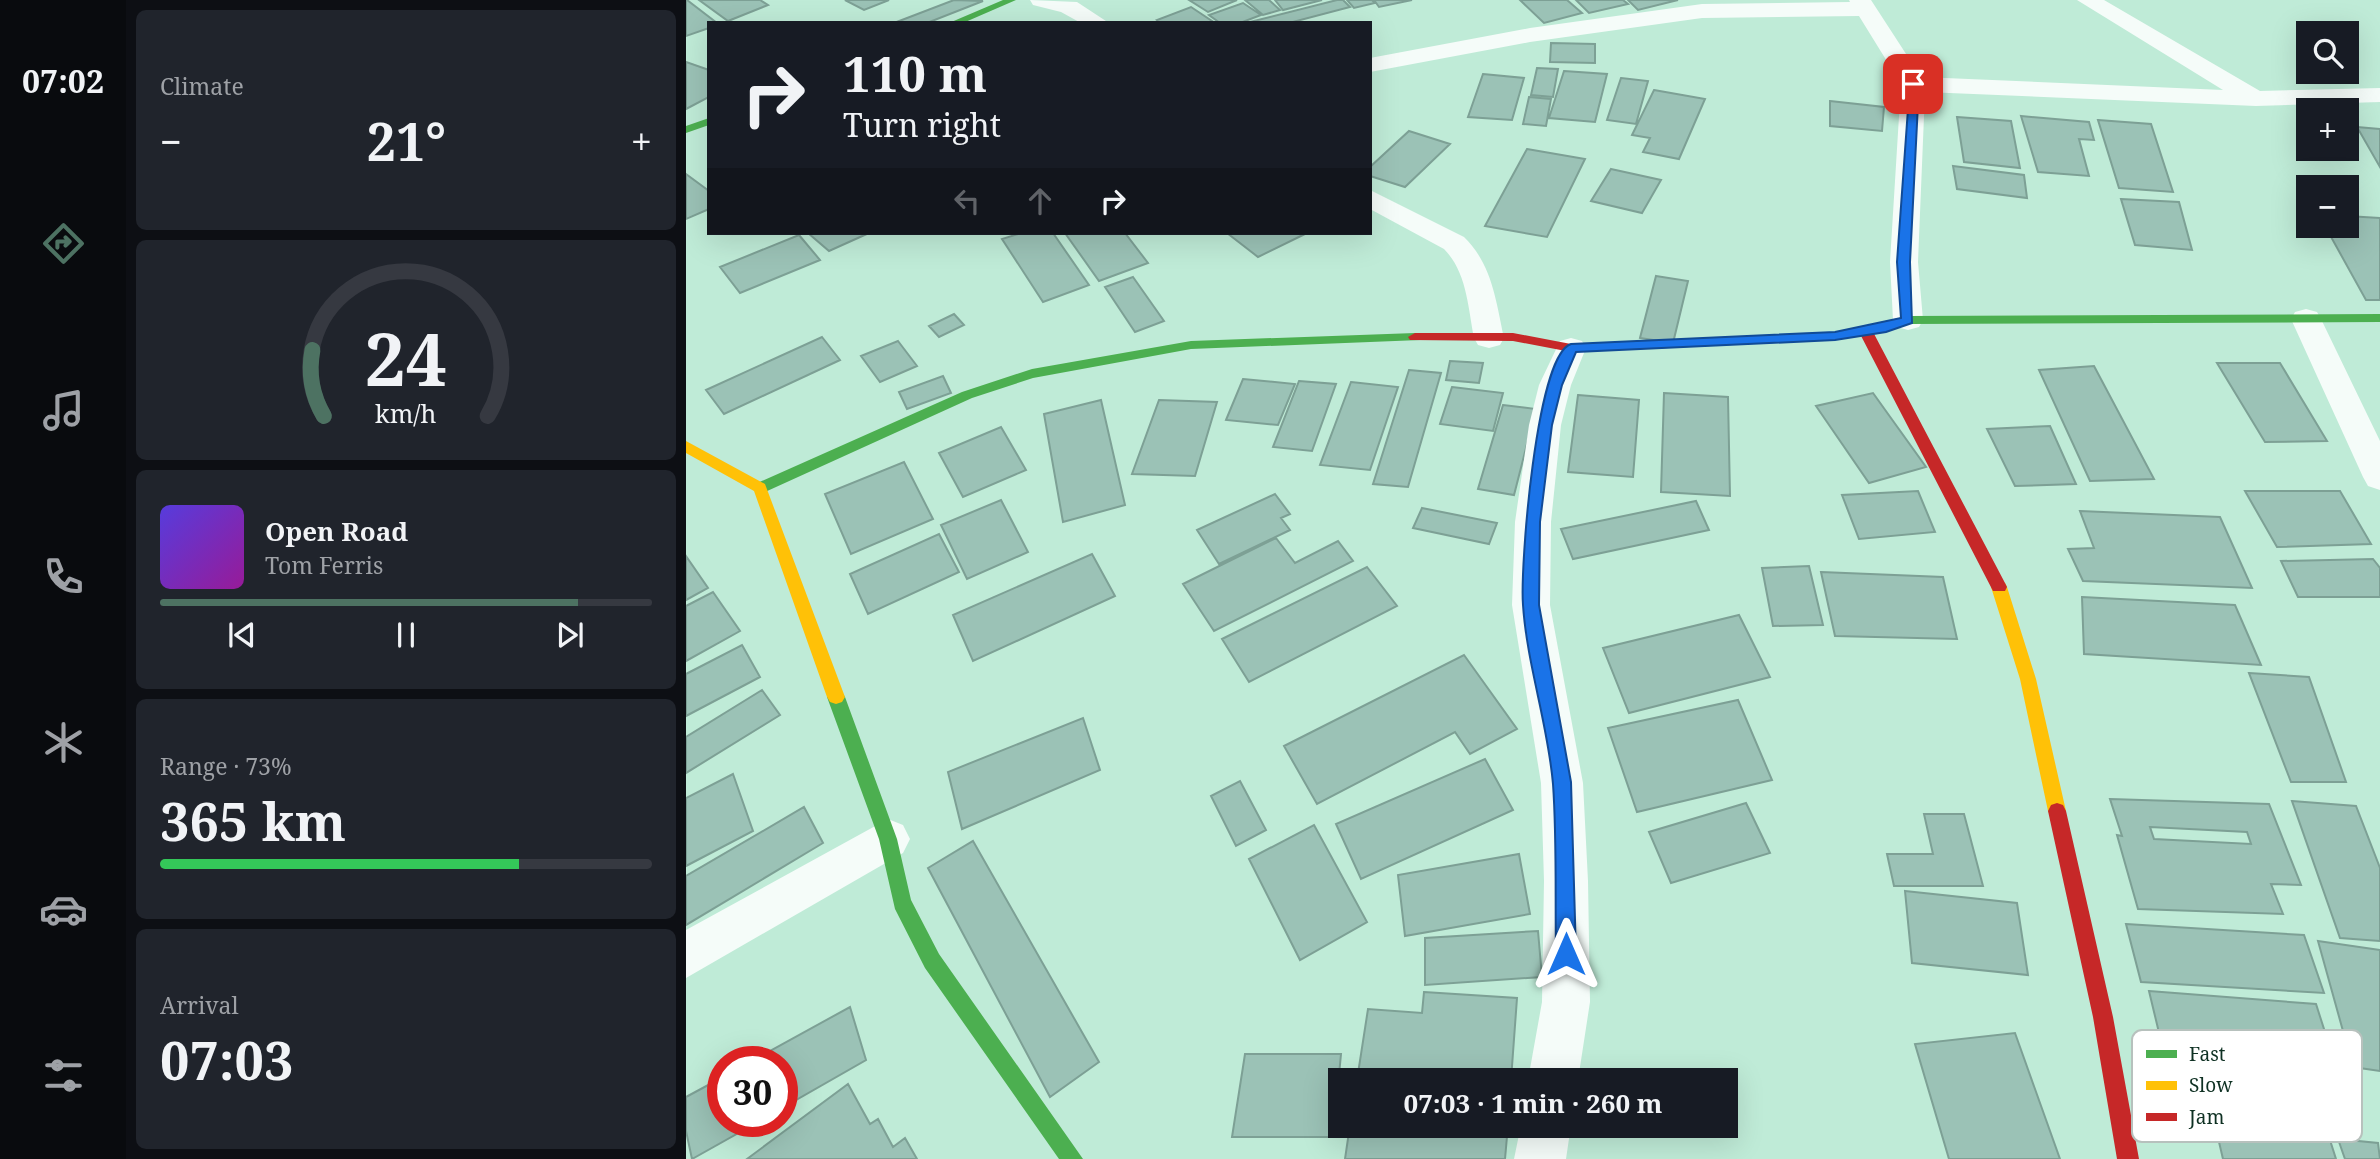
<!DOCTYPE html>
<html lang="en">
<head>
<meta charset="utf-8">
<style>
  body { margin:0; font-family:"Noto Serif",serif; background:#20242c; color:#f1f3f6; height:100vh; display:flex; flex-direction:column; font-size:26px; white-space:nowrap }
  * { box-sizing:border-box; margin:0 }
  p { font-size:23px; color:#9ea1a6 }
  .icon { flex:none; width:38px; height:38px; fill:none; stroke:currentColor; stroke-width:2; stroke-linecap:round; stroke-linejoin:round }
  .map { position:relative; flex:1; overflow:hidden }
  .panel { display:flex; flex-direction:column; gap:10px; padding:10px; background:#0d0f14; width:560px }
  .panel>* { flex:none }
  .banner { position:absolute; left:21px; top:21px; width:665px; height:214px; border-radius:0px; box-shadow:0 7px 28px #0002; background:#171b24; color:#f1f3f6; overflow:hidden }
  .tools { position:absolute; left:1610px; top:21px; display:grid; gap:14px }
  .tools a { display:grid; place-items:center; width:63px; height:63px; border-radius:0px; background:#171b24; box-shadow:0 7px 28px #0002; font-size:35px }
  .speed { position:absolute; left:21px; top:1046px; display:flex; gap:14px; font-size:35px; font-weight:700; text-align:center }
  .speed>* { display:grid; place-content:center; width:91px; height:91px; border-radius:50%; background:#171b24; box-shadow:0 7px 28px #0002; line-height:1 }
  .speed .limit { border:10px solid #d22; background:#fff; color:#111 }
  .pin { position:absolute; display:grid; place-items:center; width:60px; height:60px; color:#fff; margin:-30px; border-radius:14px; box-shadow:0 4px 10px #0006 }
  .me { position:absolute; width:77px; margin:-38px; rotate:0deg; stroke-linejoin:round; filter:drop-shadow(0 0 5px #0008) }
  .turn { display:flex; align-items:center; gap:24px; height:147px; padding:0 21px; font-size:32px }
  .turn .icon { width:91px; height:91px; stroke-width:2.5 }
  .turn b { display:block; font-size:49px; line-height:60px }
  .lanes { display:flex; align-items:center; height:66px; padding:0 21px; background:#0003; justify-content:center; gap:35px; direction:ltr }
  .lanes .off { opacity:.35 }
  .big { font-size:52px; font-weight:700; line-height:1.1 }
  .panel .card { flex:1; display:flex; flex-direction:column; justify-content:center; gap:10px; min-width:0; padding:0 24px; border-radius:10px; background:#20242c }
  .panel .dial { align-items:center; gap:0 }
  .dial svg { height:182px; overflow:visible; fill:none; stroke:#363941; stroke-width:7; stroke-linecap:round; text-anchor:middle }
  .dial text { fill:#f1f3f6; stroke:none }
  .song { display:flex; align-items:center; gap:21px }
  .cover { width:84px; height:84px; border-radius:10px; background:linear-gradient(135deg,hsl(250 70% 55%),hsl(300 70% 35%)) }
  .played { height:7px; border-radius:4px; background:linear-gradient(90deg,#4d7262 85%,#363941 85%) }
  .keys { display:flex; justify-content:space-around; direction:ltr }
  .heat { display:flex; justify-content:space-between; align-items:center; font-size:38px; direction:ltr }
  .charge { height:10px; border-radius:5px; background:linear-gradient(90deg,#34c759 73%,#363941 0) }
  .trip { position:absolute; left:642px; top:1068px; width:410px; height:70px; border-radius:0px; background:#171b24; box-shadow:0 7px 28px #0002; font-weight:700; line-height:70px; text-align:center }
  main { display:flex; flex:1; min-height:0 }
  .tabs { display:flex; flex-direction:column; width:126px; justify-content:space-around; align-items:center; background:#090b0e; color:#9ea1a6 }
  .tabs .icon { width:49px; height:49px }
  .tabs .current { color:#4d7262 }
  .tabs b { font-size:32px; color:#f1f3f6 }
  .map>svg:first-child { display:block }
  .building { fill:#9bc2b6; stroke:#7da095; stroke-width:2; fill-rule:evenodd }
  .lines { fill:none; stroke-linecap:round; stroke-linejoin:round }
  .street { fill:#f5fcf9; fill-rule:evenodd }
  .fast { fill:#4caf50; fill-rule:evenodd }
  .slow { fill:#ffc107; fill-rule:evenodd }
  .jam { fill:#c62828; fill-rule:evenodd }
  .route { fill:#1a73e8; stroke:#114b97; stroke-width:2 }
  .key { fill:#fff; stroke:#b7c1bd; stroke-width:2 }
  .key-label { font-size:19px; fill:#0f3123 }
</style>
</head>
<body>
<main>
<nav class="tabs">
<b>07:02</b>
<svg class="icon current" aria-label="directions" viewBox="0 0 24 24"><path d="M12 3l9 9-9 9-9-9zM9 14v-3h6M13 9l2 2-2 2"/></svg>
<svg class="icon" aria-label="music" viewBox="0 0 24 24"><path d="M9 18V5l10-2v13"/><circle cx="6" cy="18" r="3"/><circle cx="16" cy="16" r="3"/></svg>
<svg class="icon" aria-label="phone" viewBox="0 0 24 24"><path d="M5 4h4l2 5-3 2q2 4 5 5l2-3 5 2v4C11 20 4 13 5 4z"/></svg>
<svg class="icon" aria-label="climate" viewBox="0 0 24 24"><path d="M12 3v18M4 7l16 10M4 17L20 7"/></svg>
<svg class="icon" aria-label="car" viewBox="0 0 24 24"><path d="M5 17H2v-5l4-1 3-4h7l3 4 3 1v5h-3M9 17h6M6 11h13"/><circle cx="7" cy="17" r="2"/><circle cx="17" cy="17" r="2"/></svg>
<svg class="icon" aria-label="filters" viewBox="0 0 24 24"><path d="M4 7h16M4 17h16"/><circle cx="9" cy="7" r="2"/><circle cx="15" cy="17" r="2"/></svg>
</nav>
<section class="panel">
<div class="card"><p>Climate</p>
<div class="heat"><a>−</a><b class="big">21°</b><a>+</a></div>
</div>
<div class="card dial"><svg viewBox="0 0 100 80">
<path d="M14 69A42 42 0 1 1 86 69"/>
<path d="M14 69A42 42 0 0 1 9 40" stroke="#4d7262"/>
<text x="50" y="56" font-size="32" font-weight="700">24</text>
<text x="50" y="72" font-size="11">km/h</text>
</svg></div>
<div class="card">
<div class="song"><i class="cover"></i><div><b>Open Road</b><p>Tom Ferris</p></div></div>
<div class="played"></div>
<div class="keys"><svg class="icon" aria-label="previous" viewBox="0 0 24 24"><path d="M18 5L8 12l10 7zM5 5v14"/></svg><svg class="icon" aria-label="pause" viewBox="0 0 24 24"><path d="M8 5v14M16 5v14"/></svg><svg class="icon" aria-label="next" viewBox="0 0 24 24"><path d="M6 5l10 7-10 7zM19 5v14"/></svg></div>
</div>
<div class="card"><p>Range · 73%</p><b class="big">365 km</b><div class="charge"></div></div>
<div class="card"><p>Arrival</p><b class="big">07:03</b></div>
</section>
<div class="map">
<svg width="1694" height="1159" viewBox="0 0 1694 1159">
  <rect width="100%" height="100%" fill="#bfebd7"/>
  <!-- building -->
  <path class="building" d="M 0,0 L 1,0 L 31,23 L 23,23 L 23,28 L 0,36 Z
    M 13,0 L 74,0 L 82,5 L 42,21 Z
    M 159,0 L 203,0 L 178,10 Z
    M 268,0 L 297,1 L 241,23 L 208,23 Z
    M 503,0 L 551,0 L 522,12 Z
    M 559,0 L 583,0 L 594,10 L 577,15 Z
    M 589,0 L 636,0 L 597,10 Z
    M 651,0 L 657,0 L 664,7 L 603,23 L 560,23 Z
    M 661,0 L 686,0 L 689,3 L 668,8 Z
    M 688,0 L 726,0 L 693,7 Z
    M 834,0 L 881,0 L 896,13 L 858,23 Z
    M 890,0 L 937,0 L 942,4 L 903,13 Z
    M 942,0 L 992,0 L 952,10 Z
    M 557,3 L 575,15 L 554,23 L 534,23 L 523,15 Z
    M 505,7 L 529,23 L 475,23 L 471,20 Z
    M 865,43 L 909,44 L 909,63 L 864,62 Z
    M 0,62 L 23,70 L 23,97 L 0,109 Z
    M 851,68 L 872,69 L 867,97 L 845,95 Z
    M 878,71 L 921,74 L 909,122 L 863,118 Z
    M 797,74 L 838,78 L 826,120 L 782,117 Z
    M 935,78 L 962,81 L 950,124 L 921,120 Z
    M 968,90 L 1019,99 L 993,159 L 957,152 L 964,138 L 946,135 Z
    M 843,97 L 865,99 L 860,126 L 837,124 Z
    M 1144,101 L 1198,107 L 1196,131 L 1144,126 Z
    M 1335,116 L 1403,122 L 1408,140 L 1393,139 L 1403,176 L 1352,172 Z
    M 1271,117 L 1325,121 L 1334,168 L 1278,162 Z
    M 1412,120 L 1465,124 L 1487,192 L 1433,188 Z
    M 1671,127 L 1694,129 L 1694,167 Z
    M 723,131 L 764,144 L 719,187 L 684,176 L 684,167 Z
    M 841,149 L 899,159 L 861,237 L 799,226 Z
    M 1267,166 L 1338,175 L 1341,198 L 1271,189 Z
    M 925,169 L 975,180 L 956,213 L 905,201 Z
    M 0,174 L 23,191 L 23,209 L 0,219 Z
    M 1435,199 L 1493,202 L 1506,250 L 1449,245 Z
    M 1661,216 L 1694,218 L 1694,300 L 1680,300 L 1639,226 L 1661,226 Z
    M 122,233 L 183,233 L 143,251 Z
    M 335,233 L 367,233 L 403,285 L 357,302 L 316,239 Z
    M 379,233 L 439,233 L 462,263 L 413,281 Z
    M 541,233 L 621,233 L 572,257 Z
    M 113,235 L 134,260 L 54,293 L 34,267 Z
    M 970,276 L 1002,281 L 987,343 L 954,338 Z
    M 447,277 L 478,321 L 449,332 L 419,287 Z
    M 268,314 L 278,325 L 253,337 L 243,326 Z
    M 136,337 L 154,360 L 38,414 L 20,390 Z
    M 212,341 L 231,366 L 194,382 L 175,356 Z
    M 764,361 L 797,363 L 793,383 L 760,380 Z
    M 1531,363 L 1594,363 L 1641,441 L 1579,442 Z
    M 1408,366 L 1468,479 L 1404,481 L 1353,370 Z
    M 723,370 L 755,373 L 722,487 L 687,484 Z
    M 257,376 L 265,393 L 221,409 L 213,392 Z
    M 557,379 L 609,384 L 592,425 L 540,420 Z
    M 613,381 L 650,384 L 626,451 L 587,447 Z
    M 665,382 L 712,387 L 684,470 L 634,465 Z
    M 766,387 L 817,393 L 807,431 L 754,424 Z
    M 978,393 L 1042,397 L 1044,496 L 975,492 Z
    M 1187,393 L 1240,467 L 1183,483 L 1130,406 Z
    M 892,395 L 953,400 L 947,477 L 882,472 Z
    M 415,400 L 439,505 L 377,522 L 358,414 Z
    M 473,400 L 531,402 L 509,476 L 446,474 Z
    M 817,405 L 850,409 L 828,495 L 792,489 Z
    M 1364,426 L 1390,484 L 1329,486 L 1301,429 Z
    M 315,427 L 340,470 L 277,497 L 253,453 Z
    M 218,462 L 247,519 L 165,554 L 139,494 Z
    M 1232,491 L 1249,532 L 1173,539 L 1156,495 Z
    M 1559,491 L 1654,491 L 1685,544 L 1591,547 Z
    M 589,494 L 604,514 L 595,518 L 604,530 L 533,564 L 511,530 Z
    M 315,500 L 342,552 L 281,579 L 255,525 Z
    M 1010,501 L 1023,530 L 887,559 L 875,529 Z
    M 736,508 L 811,523 L 803,544 L 727,528 Z
    M 1394,511 L 1534,517 L 1566,588 L 1397,581 L 1382,549 L 1408,548 Z
    M 253,534 L 273,572 L 182,614 L 164,574 Z
    M 590,538 L 609,563 L 652,541 L 667,561 L 528,631 L 497,584 Z
    M 406,554 L 429,596 L 287,661 L 267,615 Z
    M 0,556 L 22,588 L 0,600 Z
    M 1687,559 L 1694,568 L 1694,597 L 1612,597 L 1595,561 Z
    M 1123,566 L 1137,625 L 1087,626 L 1076,568 Z
    M 681,567 L 711,606 L 563,682 L 536,639 Z
    M 1135,572 L 1257,577 L 1271,639 L 1149,636 Z
    M 27,592 L 54,631 L 0,661 L 0,606 Z
    M 1396,597 L 1549,605 L 1575,665 L 1398,654 Z
    M 1053,615 L 1084,677 L 943,713 L 917,648 Z
    M 56,645 L 74,677 L 0,716 L 0,674 Z
    M 778,655 L 831,729 L 784,754 L 769,732 L 631,804 L 598,746 Z
    M 1563,673 L 1623,677 L 1660,782 L 1605,782 Z
    M 76,690 L 94,715 L 0,773 L 0,737 Z
    M 1052,700 L 1086,780 L 951,812 L 922,728 Z
    M 397,718 L 414,770 L 276,829 L 262,772 Z
    M 799,759 L 827,810 L 675,879 L 650,824 Z
    M 47,774 L 67,831 L 0,866 L 0,798 Z
    M 554,781 L 580,830 L 550,846 L 525,796 Z
    M 1424,799 L 1583,804 L 1615,885 L 1585,884 L 1597,914 L 1452,909 L 1431,835 L 1436,836 ZM 1464,827 L 1561,832 L 1565,844 L 1468,839 Z
    M 1606,801 L 1670,806 L 1694,868 L 1694,941 L 1654,938 Z
    M 1060,803 L 1084,853 L 985,883 L 963,832 Z
    M 118,807 L 137,843 L 0,925 L 0,876 Z
    M 1238,814 L 1278,814 L 1297,886 L 1208,886 L 1201,854 L 1247,854 Z
    M 628,825 L 681,922 L 614,960 L 563,859 Z
    M 287,841 L 413,1062 L 364,1097 L 242,868 Z
    M 833,854 L 844,914 L 719,936 L 712,875 Z
    M 1219,891 L 1331,903 L 1342,975 L 1226,963 Z
    M 1440,924 L 1618,935 L 1638,993 L 1455,982 Z
    M 852,931 L 856,977 L 739,985 L 739,938 Z
    M 1632,941 L 1694,950 L 1694,1071 L 1667,1067 Z
    M 1463,991 L 1630,1004 L 1654,1079 L 1481,1066 Z
    M 738,992 L 831,998 L 825,1080 L 671,1080 L 682,1009 L 736,1013 Z
    M 164,1007 L 180,1060 L 96,1108 L 96,1062 L 64,1062 Z
    M 1329,1033 L 1374,1159 L 1263,1159 L 1229,1044 Z
    M 559,1054 L 655,1054 L 647,1137 L 546,1137 Z
    M 37,1077 L 37,1122 L 72,1122 L 6,1159 L 0,1131 L 0,1097 Z
    M 162,1084 L 184,1124 L 192,1119 L 207,1147 L 219,1138 L 231,1159 L 61,1159 Z
    M 664,1125 L 822,1125 L 819,1159 L 659,1159 Z
    M 1529,1125 L 1643,1137 L 1650,1159 L 1537,1159 Z
    M 1652,1139 L 1692,1143 L 1694,1159 L 1659,1159 Z"/>
  <g class="lines">
    <!-- street -->
    <path class="street" d="M 344,0 L 391,2 L 423,23 L 395,23 L 375,12 L 347,5 Z
      M 1163,0 L 1185,0 L 1235,77 L 1537,90 L 1391,0 L 1418,0 L 1574,91 L 1694,88 L 1694,102 L 1570,106 L 1239,92 L 1232,262 L 1237,320 L 1233,327 L 1222,330 L 1211,327 L 1207,320 L 1204,262 L 1215,84 L 1173,16 L 1016,18 L 844,42 L 684,72 L 684,58 L 844,28 L 1016,4 L 1164,2 Z
      M 684,190 L 778,237 C 806,264 810,301 818,338 L 814,345 L 803,348 L 792,345 L 788,338 C 782,308 781,272 758,249 L 684,209 Z
      M 1620,309 L 1631,312 L 1635,319 L 1694,441 L 1694,490 L 1682,486 L 1677,477 L 1605,319 L 1609,312 Z
      M 885,338 L 896,341 L 900,348 L 885,385 L 875,425 L 865,522 L 864,605 L 897,783 L 902,881 L 904,1002 L 892,1080 L 842,1080 L 856,1002 L 858,881 L 855,783 L 826,605 L 829,522 L 843,425 L 853,385 L 874,341 Z
      M 202,819 L 217,825 L 224,839 L 217,853 L 0,978 L 0,930 Z
      M 835,1125 L 885,1125 L 880,1159 L 828,1159 Z"/>
    <!-- fast -->
    <path class="fast" d="M 317,0 L 330,0 L 277,23 L 263,23 Z
      M 23,118 L 23,125 L 0,133 L 0,126 Z
      M 1694,314 L 1694,322 L 1222,324 L 1149,340 L 982,348 L 975,344 L 982,340 L 1149,332 L 1222,316 Z
      M 729,333 L 736,337 L 734,340 L 505,349 L 347,378 L 286,398 L 79,492 L 74,493 L 67,488 L 69,484 L 276,392 L 346,369 L 505,341 Z
      M 150,690 L 156,692 L 159,697 L 211,839 L 225,900 L 253,954 L 397,1159 L 373,1159 L 239,968 L 209,909 L 193,839 L 141,697 L 144,692 Z"/>
    <!-- slow -->
    <path class="slow" d="M 0,441 L 79,484 L 159,697 L 156,702 L 150,704 L 144,702 L 141,697 L 68,491 L 0,453 Z
      M 1313,581 L 1319,583 L 1321,587 L 1350,679 L 1380,811 L 1377,817 L 1371,819 L 1365,817 L 1362,811 L 1334,679 L 1305,587 L 1307,583 Z"/>
    <!-- jam -->
    <path class="jam" d="M 1179,326 L 1186,330 L 1319,583 L 1321,587 L 1319,591 L 1307,591 L 1172,330 Z
      M 729,333 L 827,333 L 885,344 L 982,340 L 989,344 L 982,348 L 885,352 L 827,341 L 724,340 L 722,337 Z
      M 1371,803 L 1377,805 L 1380,811 L 1427,1017 L 1453,1159 L 1431,1159 L 1407,1017 L 1362,811 L 1365,805 Z"/>
  </g>
  <!-- route -->
  <path class="route" d="M 1224,81 L 1233,84 L 1224,262 L 1226,323 L 1200,332 L 1149,340 L 890,352 L 876,385 L 866,425 L 854,522 L 853,605 L 885,782 L 890,954 L 887,961 L 880,964 L 873,961 L 870,954 C 869,897 871,840 867,784 C 862,724 841,665 837,605 C 834,568 850,355 885,344 L 1149,332 L 1215,318 L 1211,262 Z"/>
  <!-- legend -->
  <rect x="1446" y="1030" width="230" height="112" rx="10" class="key"/>
  <rect x="1460" y="1050" width="31" height="8" fill="#4caf50"/>
  <rect x="1460" y="1081" width="31" height="9" fill="#ffc107"/>
  <rect x="1460" y="1113" width="31" height="8" fill="#c62828"/>
  <g class="key-label">
    <text x="1503" y="1061">Fast</text>
    <text x="1503" y="1092">Slow</text>
    <text x="1503" y="1124">Jam</text>
  </g>
</svg>
<div class="tools">
<a><svg class="icon" aria-label="search" viewBox="0 0 24 24"><circle cx="10" cy="10" r="6"/><path d="M15 15l6 6"/></svg></a>
<a>+</a>
<a>−</a>
</div>
<div class="speed"><div class="limit">30</div></div>
<div class="pin" style="left:1227px;top:84px;background:#d93025"><svg class="icon" aria-label="arrive" viewBox="0 0 24 24"><path d="M6 21V4h12l-3 4 3 4H6"/></svg></div>
<svg class="me" style="left:880px;top:954px" viewBox="-20 -20 40 40"><path d="M0-17L14 15 0 8-14 15z" fill="#1a73e8" stroke="#fff" stroke-width="4"/></svg>
<div class="trip">07:03 · 1 min · 260 m</div>
<div class="banner">
<div class="turn"><svg class="icon" aria-label="right" viewBox="0 0 24 24"><path d="M7 20v-9h11M14 6l5 5-5 5"/></svg><div><b>110 m</b>Turn right</div></div>
<div class="lanes"><svg class="icon off" aria-label="left" viewBox="0 0 24 24"><path d="M17 20v-9H6M10 6l-5 5 5 5"/></svg><svg class="icon off" aria-label="ahead" viewBox="0 0 24 24"><path d="M12 20V5M6 11l6-6 6 6"/></svg><svg class="icon" aria-label="right" viewBox="0 0 24 24"><path d="M7 20v-9h11M14 6l5 5-5 5"/></svg></div>
</div>
</div>
</main>
</body>
</html>
